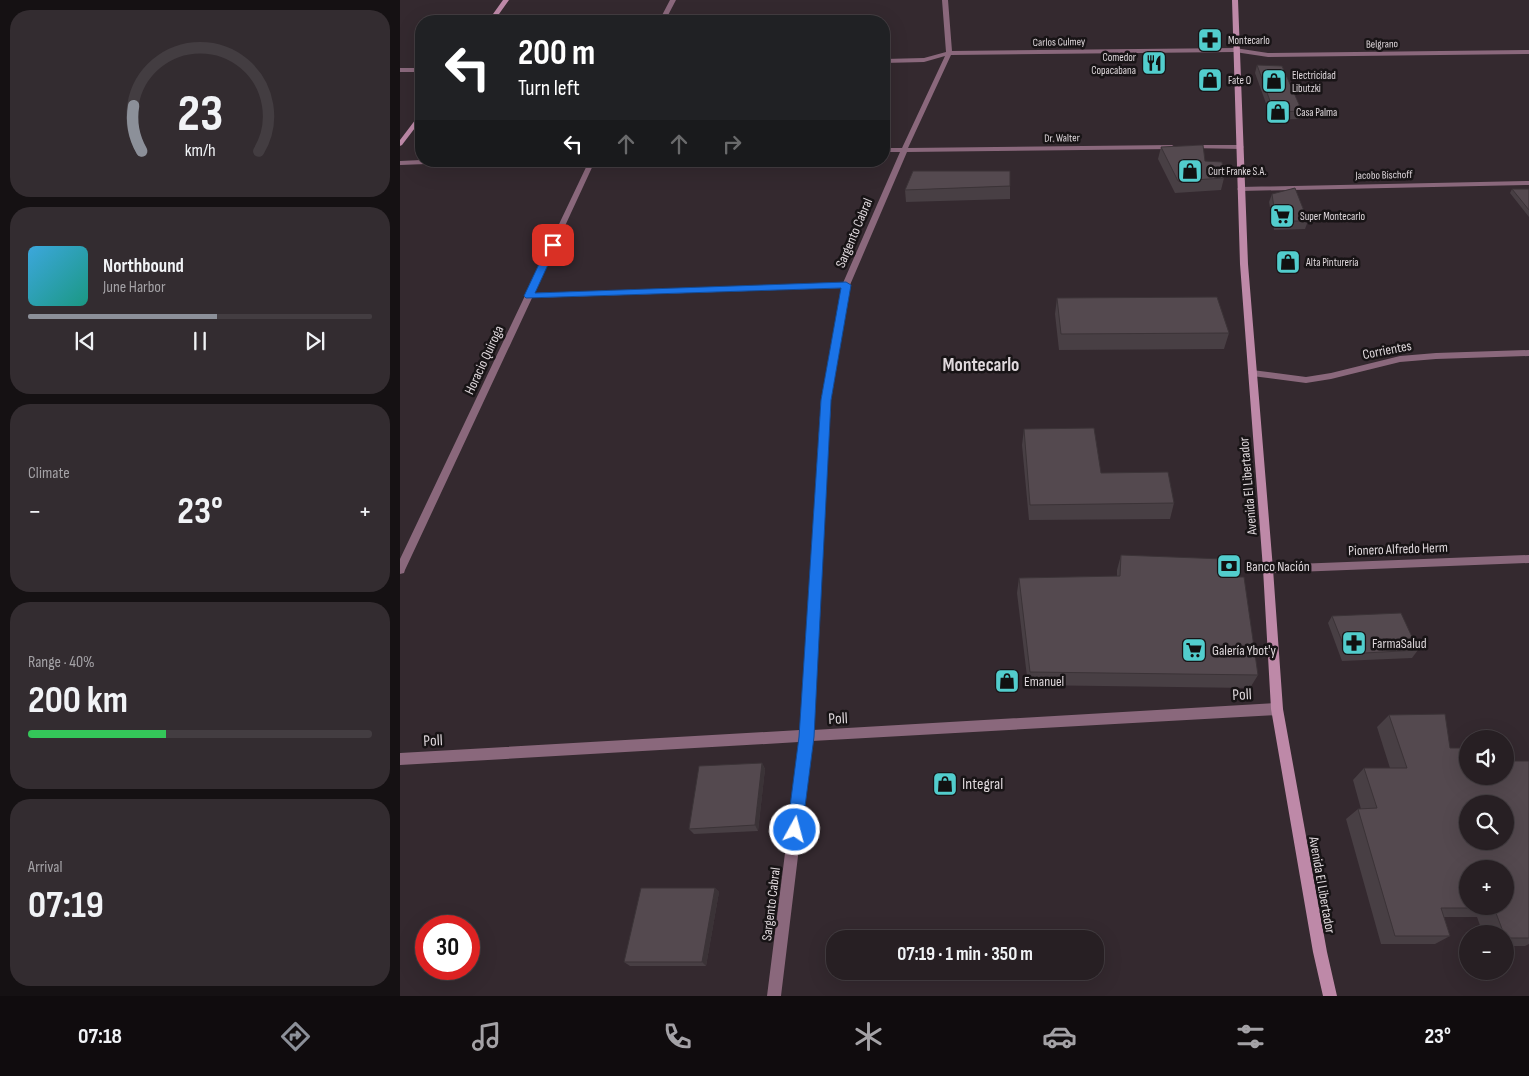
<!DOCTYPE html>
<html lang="en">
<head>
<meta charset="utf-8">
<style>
  body { margin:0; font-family:"Sofia Sans Condensed",sans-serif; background:#332c30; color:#f1f3f6; height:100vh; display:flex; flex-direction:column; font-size:19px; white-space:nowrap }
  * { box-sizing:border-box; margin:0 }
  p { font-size:16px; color:#a4a2a6 }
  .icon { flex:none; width:28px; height:28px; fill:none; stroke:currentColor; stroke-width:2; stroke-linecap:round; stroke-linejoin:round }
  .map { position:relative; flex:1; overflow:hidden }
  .sheet { display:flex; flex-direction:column; gap:10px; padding:10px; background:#151113; width:400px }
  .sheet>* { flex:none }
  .banner { position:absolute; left:15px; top:15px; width:475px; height:152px; border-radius:20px; box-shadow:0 5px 20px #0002,0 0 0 1px #433d41; background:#202124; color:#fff; overflow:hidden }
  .fabs { position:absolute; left:1059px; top:730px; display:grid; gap:10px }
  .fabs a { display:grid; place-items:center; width:55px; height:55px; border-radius:50%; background:#271f23; box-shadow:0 5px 20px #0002,0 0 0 1px #433d41; font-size:25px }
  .speed { position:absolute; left:15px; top:915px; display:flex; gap:10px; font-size:25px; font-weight:700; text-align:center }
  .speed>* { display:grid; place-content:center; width:65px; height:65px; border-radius:50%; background:#271f23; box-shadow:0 5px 20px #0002,0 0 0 1px #433d41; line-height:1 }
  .speed .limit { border:8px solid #d22; background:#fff; color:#111 }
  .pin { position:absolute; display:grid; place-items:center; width:42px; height:42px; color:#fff; margin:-21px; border-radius:10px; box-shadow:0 2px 8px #0006 }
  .me { position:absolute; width:55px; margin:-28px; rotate:7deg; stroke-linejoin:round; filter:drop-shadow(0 0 4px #0008) }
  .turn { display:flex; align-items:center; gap:18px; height:105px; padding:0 20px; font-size:22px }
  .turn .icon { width:65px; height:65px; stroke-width:2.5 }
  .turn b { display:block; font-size:35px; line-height:42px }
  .lanes { display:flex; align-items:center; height:48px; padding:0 20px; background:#0003; justify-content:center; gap:25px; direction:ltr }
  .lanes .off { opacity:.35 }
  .big { font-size:38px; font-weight:700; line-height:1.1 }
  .sheet .card { flex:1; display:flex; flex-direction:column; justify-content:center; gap:8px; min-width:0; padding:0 18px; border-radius:20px; background:#332c30 }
  .sheet .dial { align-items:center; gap:0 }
  .dial svg { height:130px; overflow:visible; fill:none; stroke:#433d41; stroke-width:7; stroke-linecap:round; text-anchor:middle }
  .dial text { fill:#f1f3f6; stroke:none }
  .song { display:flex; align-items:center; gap:15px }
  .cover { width:60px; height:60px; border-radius:8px; background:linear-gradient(135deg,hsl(200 70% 55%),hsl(170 70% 35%)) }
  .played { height:5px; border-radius:2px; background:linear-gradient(90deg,#8c9099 55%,#433d41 55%) }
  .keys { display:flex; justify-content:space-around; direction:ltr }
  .heat { display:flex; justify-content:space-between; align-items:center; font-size:28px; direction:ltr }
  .charge { height:8px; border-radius:4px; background:linear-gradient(90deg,#34c759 40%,#433d41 0) }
  .trip { position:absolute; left:426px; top:930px; width:278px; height:50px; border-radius:20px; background:#271f23; box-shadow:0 5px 20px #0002,0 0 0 1px #433d41; font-weight:700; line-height:50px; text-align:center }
  .dock { display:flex; height:80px; justify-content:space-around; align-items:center; background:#100c0e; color:#a4a2a6 }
  .dock .icon { width:35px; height:35px }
  .dock .current { color:#8c9099 }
  .dock b { font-size:22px; color:#f1f3f6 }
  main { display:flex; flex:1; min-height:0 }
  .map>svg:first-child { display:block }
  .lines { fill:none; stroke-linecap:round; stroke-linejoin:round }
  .street { fill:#8a687c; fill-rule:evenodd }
  .secondary { fill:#be89a8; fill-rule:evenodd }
  .wall { fill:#483f44 }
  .shaded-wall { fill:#3b3337 }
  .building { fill:#54494f; stroke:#3b3337; fill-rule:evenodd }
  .route { fill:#1a73e8; stroke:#114b97 }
  .labels { text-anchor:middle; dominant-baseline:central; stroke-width:5; stroke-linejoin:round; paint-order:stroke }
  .far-poi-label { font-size:11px; fill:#dfd8dc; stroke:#181416; text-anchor:start }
  .far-street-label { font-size:11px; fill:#dfd8dc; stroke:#181416 }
  .street-label { font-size:14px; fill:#dfd8dc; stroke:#181416 }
  .poi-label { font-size:14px; fill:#dfd8dc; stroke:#181416; text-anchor:start }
  .near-street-label { font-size:16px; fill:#dfd8dc; stroke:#181416 }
  .near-poi-label { font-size:16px; fill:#dfd8dc; stroke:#181416; text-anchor:start }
  .district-label { font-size:19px; font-weight:bold; fill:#dfd8dc; stroke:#181416 }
</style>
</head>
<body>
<main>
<section class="sheet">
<div class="card dial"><svg viewBox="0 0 100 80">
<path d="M14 69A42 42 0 1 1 86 69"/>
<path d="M14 69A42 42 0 0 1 9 41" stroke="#8c9099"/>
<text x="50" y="56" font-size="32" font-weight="700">23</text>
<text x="50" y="72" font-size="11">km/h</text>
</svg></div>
<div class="card">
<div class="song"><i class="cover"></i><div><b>Northbound</b><p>June Harbor</p></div></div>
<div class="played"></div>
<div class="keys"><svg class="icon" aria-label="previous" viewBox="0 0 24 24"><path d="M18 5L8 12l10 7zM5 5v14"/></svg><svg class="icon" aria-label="pause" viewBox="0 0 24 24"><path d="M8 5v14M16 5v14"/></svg><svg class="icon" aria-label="next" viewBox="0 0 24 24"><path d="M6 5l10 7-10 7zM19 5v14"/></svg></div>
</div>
<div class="card"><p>Climate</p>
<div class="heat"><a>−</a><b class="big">23°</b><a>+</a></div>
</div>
<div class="card"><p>Range · 40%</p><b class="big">200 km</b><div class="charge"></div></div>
<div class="card"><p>Arrival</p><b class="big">07:19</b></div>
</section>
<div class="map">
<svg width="1129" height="996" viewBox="0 0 1129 996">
  <rect width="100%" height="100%" fill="#34292f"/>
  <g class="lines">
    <!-- street -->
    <path class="street" d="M 270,0 L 276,0 L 265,21 L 259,21 Z
      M 542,0 L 548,0 L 552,51 L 835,48 L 868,53 L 1129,50 L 1129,54 L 868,57 L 835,52 L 551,55 L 508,148 L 772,145 L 775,147 L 772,149 L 507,152 L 450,285 L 431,400 L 413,730 L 877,703 L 881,705 L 883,709 L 881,713 L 877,715 L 412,741 L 381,996 L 367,996 L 399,742 L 0,765 L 0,753 L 400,730 L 421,400 L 442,288 L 132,298 L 5,570 L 4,573 L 0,574 L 0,559 L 189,161 L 195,161 L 134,293 L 443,283 L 500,152 L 484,152 L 484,148 L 502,148 L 545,56 L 524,62 L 484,63 L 484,59 L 524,58 L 546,52 Z
      M 0,68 L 21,68 L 21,72 L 0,72 Z
      M 792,145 L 841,145 L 844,147 L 841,149 L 790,148 L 790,146 Z
      M 21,160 L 21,161 L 55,161 L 52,163 L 0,165 L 0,161 Z
      M 1129,181 L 1129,185 L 840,191 L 837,189 L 840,187 Z
      M 1129,350 L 1129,356 L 1036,359 L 1000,362 L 931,379 L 906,383 L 852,376 L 848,373 L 852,370 L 906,377 L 931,373 L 1000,356 L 1036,353 Z
      M 1129,555 L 1129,563 L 868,573 L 864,572 L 863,569 L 864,566 L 868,565 Z"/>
    <!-- secondary -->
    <path class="secondary" d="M 103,0 L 109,0 L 94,21 L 88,21 Z
      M 832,0 L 838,0 L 848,264 L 873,569 L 883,709 L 927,952 L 937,996 L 923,996 L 913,952 L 871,709 L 863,569 L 840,264 Z
      M 21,114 L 21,120 L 2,145 L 0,146 L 0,140 L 19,115 Z"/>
  </g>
  <!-- wall -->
  <path class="wall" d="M 857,65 L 902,111 L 899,119 L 872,120 L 855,73 Z
    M 761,147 L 805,161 L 824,178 L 821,190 L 775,193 L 758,159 Z
    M 610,186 L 610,199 L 506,202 L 505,190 Z
    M 1112,189 L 1129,189 L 1129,217 L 1110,193 Z
    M 872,194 L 908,221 L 905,229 L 874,230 L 869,202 Z
    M 657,298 L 829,333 L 824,349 L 659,350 L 655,314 Z
    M 624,429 L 701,473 L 774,503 L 770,519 L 629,520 L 622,445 Z
    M 721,555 L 858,675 L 850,688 L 628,685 L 617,593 L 619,578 L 717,576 L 717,570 Z
    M 932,616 L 1018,650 L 1012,658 L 942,661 L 928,623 Z
    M 989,715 L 1050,748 L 1068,776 L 1129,761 L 1129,944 L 1125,946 L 1105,946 L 1105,934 L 1083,934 L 1077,917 L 1044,917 L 1050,936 L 1035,944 L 981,944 L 946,819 L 958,809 L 961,809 L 953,780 L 964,768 L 990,768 L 977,727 Z
    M 362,763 L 365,769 L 358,831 L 294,834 L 289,829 Z
    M 315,888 L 319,892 L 306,966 L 230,966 L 224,962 Z"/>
  <!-- shaded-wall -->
  <path class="shaded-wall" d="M 362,763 L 365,769 L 358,831 L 355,825 Z
    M 315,888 L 319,892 L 306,966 L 302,962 Z"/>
  <!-- building -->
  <path class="building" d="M 857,65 L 882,66 L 902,111 L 874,112 Z
    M 803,145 L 805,161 L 822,162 L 824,178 L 778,181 L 761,147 Z
    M 513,171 L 610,171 L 610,186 L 505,190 Z
    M 895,188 L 908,221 L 876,221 L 872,194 Z
    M 1112,189 L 1129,189 L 1129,210 Z
    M 817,297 L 829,333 L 661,334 L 657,298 Z
    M 694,428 L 701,473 L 768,472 L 774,503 L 630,505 L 624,429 Z
    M 721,555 L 824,559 L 830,577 L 844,577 L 858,675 L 630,672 L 619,578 L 720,576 Z
    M 1001,613 L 1018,650 L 947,654 L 932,616 Z
    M 1045,714 L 1050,748 L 1068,748 L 1068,776 L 1105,776 L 1105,761 L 1129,761 L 1129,938 L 1106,938 L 1105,934 L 1104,934 L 1094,908 L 1041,908 L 1050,936 L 995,936 L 958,809 L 977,808 L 964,768 L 1007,768 L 989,715 ZM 1068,804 L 1105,804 L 1105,841 L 1068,841 ZM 1068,869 L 1105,869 L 1105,906 L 1068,906 Z
    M 362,763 L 355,825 L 289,829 L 299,766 Z
    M 241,888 L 315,888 L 302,962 L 224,962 Z"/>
  <!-- route -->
  <path class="route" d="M 153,243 L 157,245 L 135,293 L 446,282 L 451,285 L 431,400 L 414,737 L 402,830 L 400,835 L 395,837 L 389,835 L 387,830 L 399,737 L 421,400 L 441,288 L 126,298 L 124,296 L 148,245 Z"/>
  <!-- icons -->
  <defs>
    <symbol id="pharmacy-square" viewBox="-11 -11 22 22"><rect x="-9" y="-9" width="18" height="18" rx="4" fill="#52cdcd" stroke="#181416"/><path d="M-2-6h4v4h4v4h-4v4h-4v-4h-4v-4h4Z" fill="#111"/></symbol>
    <symbol id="restaurant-square" viewBox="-11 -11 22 22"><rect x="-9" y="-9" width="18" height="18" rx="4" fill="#52cdcd" stroke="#181416"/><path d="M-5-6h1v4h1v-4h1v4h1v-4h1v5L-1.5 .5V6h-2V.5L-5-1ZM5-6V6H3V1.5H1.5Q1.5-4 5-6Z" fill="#111"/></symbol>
    <symbol id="shop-square" viewBox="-11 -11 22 22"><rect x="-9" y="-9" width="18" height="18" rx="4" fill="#52cdcd" stroke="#181416"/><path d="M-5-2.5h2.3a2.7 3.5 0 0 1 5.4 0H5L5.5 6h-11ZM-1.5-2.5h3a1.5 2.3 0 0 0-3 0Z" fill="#111"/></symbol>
    <symbol id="supermarket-square" viewBox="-11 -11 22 22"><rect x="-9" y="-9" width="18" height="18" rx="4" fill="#52cdcd" stroke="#181416"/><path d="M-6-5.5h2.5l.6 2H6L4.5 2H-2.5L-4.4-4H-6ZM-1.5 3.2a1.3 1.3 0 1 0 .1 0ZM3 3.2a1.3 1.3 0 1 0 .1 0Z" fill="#111"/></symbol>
    <symbol id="bank-square" viewBox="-11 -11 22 22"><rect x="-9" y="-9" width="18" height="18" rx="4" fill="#52cdcd" stroke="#181416"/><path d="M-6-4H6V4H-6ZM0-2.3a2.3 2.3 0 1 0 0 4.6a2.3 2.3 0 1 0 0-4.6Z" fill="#111"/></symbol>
  </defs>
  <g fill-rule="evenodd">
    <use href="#pharmacy-square" x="796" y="26" width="28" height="28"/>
    <use href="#restaurant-square" x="740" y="49" width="28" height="28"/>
    <use href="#shop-square" x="796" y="66" width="28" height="28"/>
    <use href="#shop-square" x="860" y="67" width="28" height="28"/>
    <use href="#shop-square" x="864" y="98" width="28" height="28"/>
    <use href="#shop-square" x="776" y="157" width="28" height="28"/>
    <use href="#supermarket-square" x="868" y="202" width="28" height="28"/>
    <use href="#shop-square" x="874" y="248" width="28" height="28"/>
    <use href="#bank-square" x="815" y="552" width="28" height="28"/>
    <use href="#pharmacy-square" x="940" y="629" width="28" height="28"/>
    <use href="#supermarket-square" x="780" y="636" width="28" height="28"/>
    <use href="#shop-square" x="593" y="667" width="28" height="28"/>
    <use href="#shop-square" x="531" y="770" width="28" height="28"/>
  </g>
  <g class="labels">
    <!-- far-poi labels -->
    <g class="far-poi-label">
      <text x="828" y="40">Montecarlo</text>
      <text x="736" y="57" text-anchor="end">Comedor<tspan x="736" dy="13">Copacabana</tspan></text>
      <text x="892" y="75">Electricidad<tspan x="892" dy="13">Libutzki</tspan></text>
      <text x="828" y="80">Fate O</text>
      <text x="896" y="112">Casa Palma</text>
      <text x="808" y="171">Curt Franke S.A.</text>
      <text x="900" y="216">Super Montecarlo</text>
      <text x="906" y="262">Alta Pinturería</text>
    </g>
    <!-- far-street labels -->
    <g class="far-street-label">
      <text transform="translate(659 42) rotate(-1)">Carlos Culmey</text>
      <text transform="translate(982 44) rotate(-1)">Belgrano</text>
      <text transform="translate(662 138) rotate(-1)">Dr. Walter</text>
      <text transform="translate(984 175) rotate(-1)">Jacobo Bischoff</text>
    </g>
    <!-- street labels -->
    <g class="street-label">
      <text transform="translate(454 233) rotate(-67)">Sargento Cabral</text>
      <text transform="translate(987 350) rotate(-11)">Corrientes</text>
      <text transform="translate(84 360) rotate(-65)">Horacio Quiroga</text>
      <text transform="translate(848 486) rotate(-95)">Avenida El Libertador</text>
      <text transform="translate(998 549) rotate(-2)">Pionero Alfredo Herm</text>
      <text transform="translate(922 885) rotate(80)">Avenida El Libertador</text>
      <text transform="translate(371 904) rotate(-83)">Sargento Cabral</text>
    </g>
    <!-- poi labels -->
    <g class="poi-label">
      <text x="846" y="566">Banco Nación</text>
      <text x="972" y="643">FarmaSalud</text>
      <text x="812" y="650">Galería Ybot'y</text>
      <text x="624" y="681">Emanuel</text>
    </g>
    <!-- near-street labels -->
    <g class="near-street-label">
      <text transform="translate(842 695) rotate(-3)">Poll</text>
      <text transform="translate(438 719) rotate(-3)">Poll</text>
      <text transform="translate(33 741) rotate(-3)">Poll</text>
    </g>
    <!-- near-poi labels -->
    <g class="near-poi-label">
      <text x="562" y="784">Integral</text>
    </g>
    <!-- district labels -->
    <g class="district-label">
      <text x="581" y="365">Montecarlo</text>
    </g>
  </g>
</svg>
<div class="fabs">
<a><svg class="icon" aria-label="sound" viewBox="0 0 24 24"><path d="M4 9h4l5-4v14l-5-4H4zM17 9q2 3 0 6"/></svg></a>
<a><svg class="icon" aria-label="search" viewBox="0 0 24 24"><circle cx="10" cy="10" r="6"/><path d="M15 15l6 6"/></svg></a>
<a>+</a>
<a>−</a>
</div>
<div class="speed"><div class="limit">30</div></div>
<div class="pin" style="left:153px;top:245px;background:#d93025"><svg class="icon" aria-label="arrive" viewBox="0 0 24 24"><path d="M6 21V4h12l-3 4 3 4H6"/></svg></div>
<svg class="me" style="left:395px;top:830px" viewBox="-20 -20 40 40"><circle r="17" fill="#1a73e8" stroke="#fff" stroke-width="3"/><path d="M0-11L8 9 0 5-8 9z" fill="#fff"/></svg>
<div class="trip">07:19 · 1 min · 350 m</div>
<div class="banner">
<div class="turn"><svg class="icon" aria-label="left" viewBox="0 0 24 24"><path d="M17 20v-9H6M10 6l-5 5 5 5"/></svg><div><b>200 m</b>Turn left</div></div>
<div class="lanes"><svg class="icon" aria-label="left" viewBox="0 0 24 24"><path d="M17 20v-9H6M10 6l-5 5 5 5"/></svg><svg class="icon off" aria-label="ahead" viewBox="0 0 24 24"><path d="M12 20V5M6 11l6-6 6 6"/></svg><svg class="icon off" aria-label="ahead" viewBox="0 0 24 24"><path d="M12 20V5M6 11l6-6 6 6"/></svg><svg class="icon off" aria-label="right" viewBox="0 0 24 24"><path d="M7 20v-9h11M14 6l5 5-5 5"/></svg></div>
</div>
</div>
</main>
<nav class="dock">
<b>07:18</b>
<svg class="icon current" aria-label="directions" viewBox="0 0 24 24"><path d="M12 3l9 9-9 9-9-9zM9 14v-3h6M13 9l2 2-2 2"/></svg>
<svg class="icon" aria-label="music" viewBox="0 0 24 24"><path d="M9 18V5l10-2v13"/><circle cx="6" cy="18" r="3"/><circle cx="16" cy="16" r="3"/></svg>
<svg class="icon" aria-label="phone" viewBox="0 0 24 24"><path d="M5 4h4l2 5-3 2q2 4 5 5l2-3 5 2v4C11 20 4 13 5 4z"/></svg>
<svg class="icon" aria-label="climate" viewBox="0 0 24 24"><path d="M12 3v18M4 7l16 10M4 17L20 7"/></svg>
<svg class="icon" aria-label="car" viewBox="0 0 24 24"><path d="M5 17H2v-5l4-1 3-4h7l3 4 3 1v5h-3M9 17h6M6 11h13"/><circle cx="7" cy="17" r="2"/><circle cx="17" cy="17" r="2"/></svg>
<svg class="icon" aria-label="filters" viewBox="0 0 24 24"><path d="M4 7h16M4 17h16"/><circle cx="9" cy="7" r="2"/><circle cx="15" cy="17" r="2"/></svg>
<b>23°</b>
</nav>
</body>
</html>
